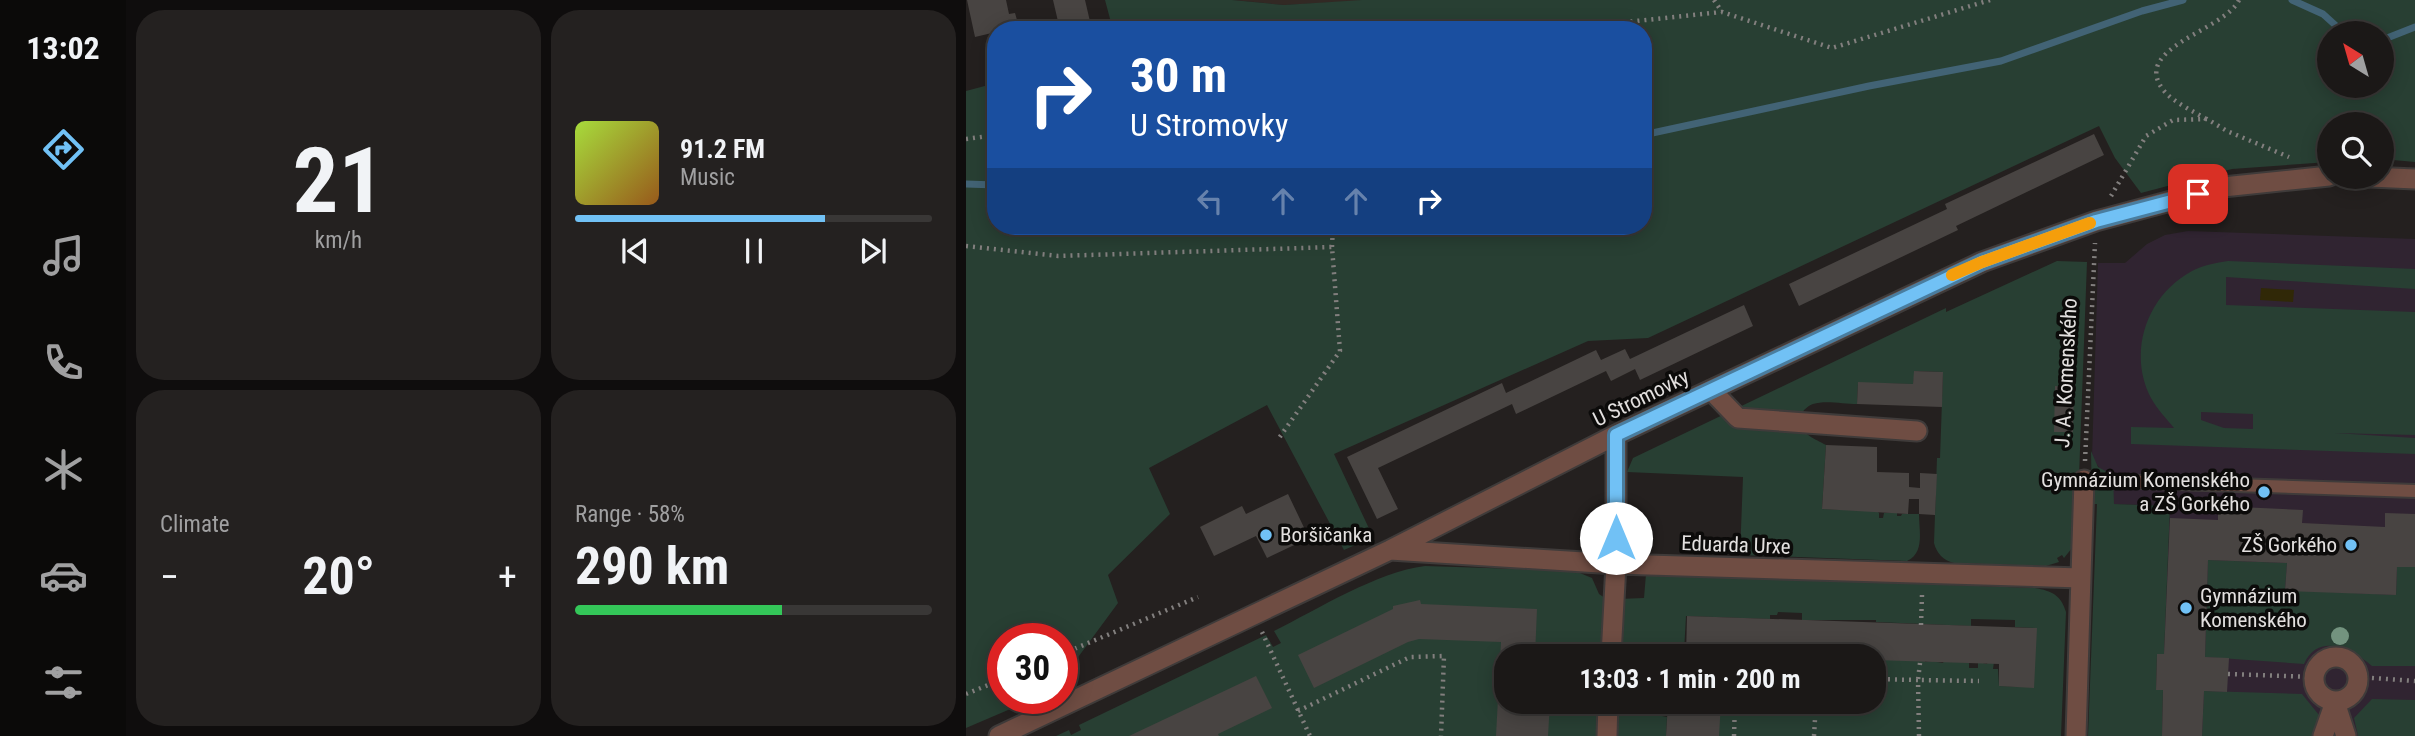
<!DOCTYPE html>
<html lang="en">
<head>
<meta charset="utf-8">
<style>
  body { margin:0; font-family:"Roboto Condensed",sans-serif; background:#242120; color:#f1f3f6; height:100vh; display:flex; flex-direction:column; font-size:26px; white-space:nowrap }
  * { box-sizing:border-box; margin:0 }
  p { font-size:23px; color:#a0a0a1 }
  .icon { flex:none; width:38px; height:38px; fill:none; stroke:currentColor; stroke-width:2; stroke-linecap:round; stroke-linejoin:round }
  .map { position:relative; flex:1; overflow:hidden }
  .panel { display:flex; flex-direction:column; gap:10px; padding:10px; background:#0f0d0d; width:840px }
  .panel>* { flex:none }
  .top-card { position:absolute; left:21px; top:21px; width:665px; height:214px; border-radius:28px; box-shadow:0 4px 18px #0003,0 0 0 2px #393736; background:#1a4fa0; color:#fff; overflow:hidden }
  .needle { width:46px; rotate:323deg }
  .controls { position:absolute; left:1351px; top:21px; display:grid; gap:14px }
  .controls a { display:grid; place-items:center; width:77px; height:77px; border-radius:50%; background:#1b1817; box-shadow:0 4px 18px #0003,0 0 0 2px #393736; font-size:35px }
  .speed { position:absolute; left:21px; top:623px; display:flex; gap:14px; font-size:35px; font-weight:700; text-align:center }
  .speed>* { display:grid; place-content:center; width:91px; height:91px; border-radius:50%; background:#1b1817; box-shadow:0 4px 18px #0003,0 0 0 2px #393736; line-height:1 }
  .speed .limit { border:10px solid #d22; background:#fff; color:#111 }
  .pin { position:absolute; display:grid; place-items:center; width:60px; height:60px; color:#fff; margin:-30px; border-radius:14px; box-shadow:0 4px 10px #0006 }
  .me { position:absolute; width:77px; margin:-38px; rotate:0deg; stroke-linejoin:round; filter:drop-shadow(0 0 5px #0008) }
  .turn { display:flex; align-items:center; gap:24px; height:147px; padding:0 28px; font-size:32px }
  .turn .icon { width:91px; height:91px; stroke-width:2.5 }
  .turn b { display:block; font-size:49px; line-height:60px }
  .lanes { display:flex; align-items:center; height:66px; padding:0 28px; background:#0003; justify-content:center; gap:35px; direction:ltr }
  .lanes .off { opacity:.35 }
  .big { font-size:52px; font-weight:700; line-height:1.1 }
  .panel .widget { flex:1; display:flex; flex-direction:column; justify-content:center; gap:10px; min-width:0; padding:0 24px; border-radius:28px; background:#242120 }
  .panel .dial { align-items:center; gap:0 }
  .dial b { font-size:91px; line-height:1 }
  .song { display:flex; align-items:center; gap:21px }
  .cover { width:84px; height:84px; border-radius:10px; background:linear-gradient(135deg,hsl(80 70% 55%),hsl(30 70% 35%)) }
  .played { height:7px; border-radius:4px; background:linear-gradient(90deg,#71c1f5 70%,#393736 70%) }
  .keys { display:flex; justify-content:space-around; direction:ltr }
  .heat { display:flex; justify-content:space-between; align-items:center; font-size:38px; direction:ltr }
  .charge { height:10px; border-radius:5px; background:linear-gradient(90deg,#34c759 58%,#393736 0) }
  .panel .tiles { flex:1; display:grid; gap:10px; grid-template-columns:repeat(2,1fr) }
  .trip { position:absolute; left:528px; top:644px; width:392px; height:70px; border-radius:28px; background:#1b1817; box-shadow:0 4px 18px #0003,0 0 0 2px #393736; font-weight:700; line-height:70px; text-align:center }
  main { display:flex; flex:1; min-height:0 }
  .tabs { display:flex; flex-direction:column; width:126px; justify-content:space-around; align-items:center; background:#0b0a09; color:#a0a0a1 }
  .tabs .icon { width:49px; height:49px }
  .tabs .selected { color:#71c1f5 }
  .tabs b { font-size:32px; color:#f1f3f6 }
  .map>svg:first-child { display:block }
  .built { fill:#322924 }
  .education { fill:#302431 }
  .green { fill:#283f33; fill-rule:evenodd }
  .sand { fill:#302807 }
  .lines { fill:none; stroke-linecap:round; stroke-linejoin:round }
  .stream { stroke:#426375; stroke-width:7 }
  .building { fill:#484442 }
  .service-casing { stroke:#3f3b3a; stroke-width:16 }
  .pedestrian-casing { stroke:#3f3b3a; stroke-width:23 }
  .minor-casing { stroke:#3f3b3a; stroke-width:23 }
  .path { stroke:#827f7e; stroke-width:4.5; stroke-dasharray:2 5; stroke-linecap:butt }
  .service { stroke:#6f4d43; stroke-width:12 }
  .pedestrian { stroke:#6f4d43; stroke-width:19 }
  .minor { stroke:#6f4d43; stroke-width:19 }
  .tree { fill:#73937f }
  .route-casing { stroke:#497d9f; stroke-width:18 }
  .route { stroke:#71c1f5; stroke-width:12 }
  .slow { stroke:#f59e0b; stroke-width:12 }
  .poi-dot { fill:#71c1f5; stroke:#0c0b0a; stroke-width:2.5 }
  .labels { text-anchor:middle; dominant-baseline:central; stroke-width:7; stroke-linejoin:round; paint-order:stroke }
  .street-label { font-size:21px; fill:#e3e0df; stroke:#0c0b0a }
  .poi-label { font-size:21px; fill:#e3e0df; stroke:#0c0b0a; text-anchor:end }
</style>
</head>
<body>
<main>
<nav class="tabs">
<b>13:02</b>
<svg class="icon selected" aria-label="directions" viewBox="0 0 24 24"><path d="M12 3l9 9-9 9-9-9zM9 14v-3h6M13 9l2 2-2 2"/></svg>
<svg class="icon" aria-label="music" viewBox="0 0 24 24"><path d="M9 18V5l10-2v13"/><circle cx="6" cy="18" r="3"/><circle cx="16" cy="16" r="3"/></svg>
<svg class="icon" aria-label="phone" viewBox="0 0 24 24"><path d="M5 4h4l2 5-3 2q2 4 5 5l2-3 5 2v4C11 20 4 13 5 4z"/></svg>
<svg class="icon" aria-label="climate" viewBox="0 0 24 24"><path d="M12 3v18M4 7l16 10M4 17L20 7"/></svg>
<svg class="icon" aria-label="car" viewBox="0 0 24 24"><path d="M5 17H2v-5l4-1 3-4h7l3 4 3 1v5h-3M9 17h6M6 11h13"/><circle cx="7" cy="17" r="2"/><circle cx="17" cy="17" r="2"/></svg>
<svg class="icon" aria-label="filters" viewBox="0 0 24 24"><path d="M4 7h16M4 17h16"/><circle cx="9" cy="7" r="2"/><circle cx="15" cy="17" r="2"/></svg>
</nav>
<section class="panel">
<div class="tiles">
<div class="widget dial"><b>21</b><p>km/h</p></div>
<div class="widget">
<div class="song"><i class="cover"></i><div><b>91.2 FM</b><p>Music</p></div></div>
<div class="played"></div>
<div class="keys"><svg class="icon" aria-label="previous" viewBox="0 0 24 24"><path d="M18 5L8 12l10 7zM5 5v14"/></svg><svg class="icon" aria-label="pause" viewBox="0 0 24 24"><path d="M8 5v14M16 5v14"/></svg><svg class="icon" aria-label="next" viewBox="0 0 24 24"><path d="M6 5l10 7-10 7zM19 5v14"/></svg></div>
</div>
<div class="widget"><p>Climate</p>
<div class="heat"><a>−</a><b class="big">20°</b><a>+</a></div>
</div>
<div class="widget"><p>Range · 58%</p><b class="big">290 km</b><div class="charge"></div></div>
</div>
</section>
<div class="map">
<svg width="1449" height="736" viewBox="0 0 1449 736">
  <rect width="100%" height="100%" fill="#24201f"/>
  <!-- built -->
  <path class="built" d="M 266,0 L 409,0 L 318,5 Z"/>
  <!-- education -->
  <path class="education" d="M 1222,231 L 1449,239 L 1449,736 L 1196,736 L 1197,690 L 1191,654 L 1198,654 L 1204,506 L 1148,504 L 1141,473 L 1135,470 L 1126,458 L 1132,263 L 1159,263 L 1181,244 L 1199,235 Z"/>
  <!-- green -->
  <path class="green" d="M 139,0 L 266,0 L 318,5 L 396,0 L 1449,0 L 1449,162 L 1416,159 L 1416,124 L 1363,124 L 1363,162 L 1266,169 L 1175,193 L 1149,158 L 1133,126 L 682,338 L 622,341 L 368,454 L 407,537 L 378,550 L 301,405 L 183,468 L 204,514 L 142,575 L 152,603 L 96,679 L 96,639 L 37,639 L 37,698 L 70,698 L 0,728 L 0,91 L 30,83 L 30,226 L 677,226 L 677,30 L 147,30 ZM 1363,33 L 1416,33 L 1416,86 L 1363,86 Z
    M 1091,261 L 1121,262 L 1112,503 L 1106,548 L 1098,558 L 1096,555 L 1091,558 L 1093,562 L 1080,566 L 988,563 C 977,560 971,554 968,543 L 971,458 L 974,458 L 977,372 L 949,371 L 947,384 L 892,383 L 891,404 C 878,404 859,400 847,404 C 842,406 837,410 835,415 C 829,432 848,438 860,445 L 856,509 L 911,511 L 913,513 L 913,518 L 917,518 L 918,513 L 931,513 L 931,516 L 935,516 L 936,514 L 953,514 C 953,531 959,553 941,561 L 774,555 L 777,477 L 661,472 L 667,458 L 980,308 L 980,312 Z
    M 1262,261 L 1449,269 L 1449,289 L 1260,277 L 1260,305 L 1449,312 L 1449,435 L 1368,433 L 1449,438 L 1449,454 L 1165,444 L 1165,427 L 1208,428 C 1200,418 1191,409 1185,398 C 1161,352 1181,295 1226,271 C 1237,265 1250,263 1262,261 ZM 1235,412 L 1287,414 L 1287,429 L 1258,428 L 1235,420 Z
    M 1125,451 L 1132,467 L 1147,475 L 1148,504 L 1204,506 L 1198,654 L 1191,654 L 1190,690 L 1197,690 L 1196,736 L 1122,736 L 1131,504 L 1126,504 Z
    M 1242,560 L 1321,563 L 1319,590 L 1430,595 L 1431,567 L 1449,567 L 1449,666 L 1406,666 C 1387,650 1353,631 1338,664 L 1239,657 Z
    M 459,566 L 609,571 L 626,578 L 633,594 L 639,598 L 637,656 L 541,656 L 541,702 L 635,702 L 634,736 L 90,736 L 103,730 L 105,735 L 115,730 L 113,725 L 300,635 L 307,647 L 315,643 L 308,631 C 352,609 411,572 459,566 Z
    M 680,574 L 1069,588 C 1086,591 1095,595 1100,612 L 1095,736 L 752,736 L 754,702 L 908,702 L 908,658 L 959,660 L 959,662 L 970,660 L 971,662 L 977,663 L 978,661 L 1003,662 L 1003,668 L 1012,668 L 1012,662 L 1021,664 L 1022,662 L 1028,662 L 1027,669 L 1032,669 L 1033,686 L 1067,687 L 1070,628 L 1049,627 L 1049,620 L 1005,619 L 1005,626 L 910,622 L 910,620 L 836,620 L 836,613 L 812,612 L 811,615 L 804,615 L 804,619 L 720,616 L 718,652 L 712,652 L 712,656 L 651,656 L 653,599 L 678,598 Z
    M 1238,691 L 1336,694 L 1353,715 L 1349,736 L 1236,736 Z
    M 1406,699 L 1449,700 L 1449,736 L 1392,736 L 1388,718 Z
    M 650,702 L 701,702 L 701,708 L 696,709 L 696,716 L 701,717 L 700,736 L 648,736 Z"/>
  <!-- sand -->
  <path class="sand" d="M 1295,288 L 1328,290 L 1327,302 L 1294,300 Z"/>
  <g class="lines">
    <!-- stream -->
    <path class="stream" d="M 1326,0 L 1357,14 L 1378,33
      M 1416,40 L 1449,27
      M 677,135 L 903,86 L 1035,61 L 1176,11 L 1217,0
      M 0,184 L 30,185"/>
  </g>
  <!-- building -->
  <path class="building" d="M 1,0 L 40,0 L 43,14 L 49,13 L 53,27 L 30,30 L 30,32 L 9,37 Z
    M 87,0 L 119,0 L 126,30 L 94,30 Z
    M 1128,134 L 1138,155 L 990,226 L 992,230 L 833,306 L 823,284 L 981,209 L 979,204 Z
    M 778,305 L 787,326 L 674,380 L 669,369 L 645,381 L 640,371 L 550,414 L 546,404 L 412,468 L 432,509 L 411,519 L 381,457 L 536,383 L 540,393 L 630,350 L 635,360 L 659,349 L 664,359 Z
    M 948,371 L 977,372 L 976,407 L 891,404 L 892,382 L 947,384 Z
    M 1089,386 L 1108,387 L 1107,432 L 1088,432 Z
    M 860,445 L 911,447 L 911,472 L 943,473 L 943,487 L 954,488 L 954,473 L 971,474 L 969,515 L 953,514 L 953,499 L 943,499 L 942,514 L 856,509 Z
    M 322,494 L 343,538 L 301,558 L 290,536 L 248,556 L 234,527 L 276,506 L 280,514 Z
    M 1252,506 L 1337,510 L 1336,523 L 1419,527 L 1419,513 L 1449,514 L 1449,567 L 1431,567 L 1430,595 L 1319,591 L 1321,563 L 1242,560 L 1239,657 L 1263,658 L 1261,692 L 1238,691 L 1236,736 L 1196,736 L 1197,690 L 1190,690 L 1191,654 L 1198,654 L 1204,518 L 1252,520 Z
    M 454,600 L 455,604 L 571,609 L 569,656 L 541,656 L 541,702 L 584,702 L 582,736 L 530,736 L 535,642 L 453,639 L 442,642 L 348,688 L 332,655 L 427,609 L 427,606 Z
    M 721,616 L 1071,628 L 1068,688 L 1033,686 L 1033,664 L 908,660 L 908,656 L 755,654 L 755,656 L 720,656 Z
    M 290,676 L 306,708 L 252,734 L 253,736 L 163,736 Z
    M 702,702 L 755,702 L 753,736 L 700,736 Z"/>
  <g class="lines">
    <defs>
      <path id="service" d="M 1118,480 L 1449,491"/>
      <path id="pedestrian" d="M1348 679a22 22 0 1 1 44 0a22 22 0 1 1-44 0Z
        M 1357,736 L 1369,702 L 1380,736"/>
      <path id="minor" d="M 1404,177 L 1449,179
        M 745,390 L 772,418 L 951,431
        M 424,550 L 650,564 L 1115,578
        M 645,656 L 650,564 L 650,435
        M 33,736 L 424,550 L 650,435 L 1016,262 L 1130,221 L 1257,187 L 1363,176
        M 641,736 L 642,702
        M 1110,736 L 1118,480"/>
    </defs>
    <!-- service casing -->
    <use href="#service" class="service-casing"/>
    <!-- pedestrian casing -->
    <use href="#pedestrian" class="pedestrian-casing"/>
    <!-- minor casing -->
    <use href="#minor" class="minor-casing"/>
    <!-- path -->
    <path class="path" d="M 748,0 L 756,12
      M 561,30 L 569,25 L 651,23 L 756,12 L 866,48 L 1024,0
      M 1240,119 C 1227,111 1209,103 1199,92 C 1161,48 1259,31 1273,0
      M 0,139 L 30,135
      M 1145,196 L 1180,136 L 1207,120 L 1241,119 L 1261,131 L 1323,157
      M 0,246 L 92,256 L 366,247 L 374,351 L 311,441
      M 366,247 L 367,226
      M 1119,461 L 1129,243
      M 955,625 L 956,595
      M 296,632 L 344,736
      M 96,654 L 232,597
      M 954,663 L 952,680 L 1013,681
      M 1262,674 L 1348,677
      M 1392,677 L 1449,681
      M 908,679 L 952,680 L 953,736
      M 0,694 L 37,679
      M 332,711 L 444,657 L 478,656 L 475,736
      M 768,736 L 769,702
      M 848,736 L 850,702"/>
    <!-- service -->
    <use href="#service" class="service"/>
    <!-- pedestrian -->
    <use href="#pedestrian" class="pedestrian"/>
    <!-- minor -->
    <use href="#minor" class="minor"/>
  </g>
  <!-- trees -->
  <circle class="tree" cx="1374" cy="636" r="9"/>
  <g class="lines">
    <defs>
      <path id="route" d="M 650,538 L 650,435 L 1016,262 L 1130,221 L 1232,194"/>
    </defs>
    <!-- route casing -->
    <use href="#route" class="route-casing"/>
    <!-- route -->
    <use href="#route" class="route"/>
    <!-- slow -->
    <path class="slow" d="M 986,275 L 1016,262 L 1124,223"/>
  </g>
  <!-- markers -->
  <g class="poi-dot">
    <circle cx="1298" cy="492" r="7"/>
    <circle cx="300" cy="535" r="7"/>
    <circle cx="1385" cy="545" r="7"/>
    <circle cx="1220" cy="608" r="7"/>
  </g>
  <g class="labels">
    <!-- street labels -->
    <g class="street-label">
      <text transform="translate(1100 373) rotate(-87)">J. A. Komenského</text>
      <text transform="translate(675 398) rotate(-26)">U Stromovky</text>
      <text transform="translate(770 545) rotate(2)">Eduarda Urxe</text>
    </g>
    <!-- poi labels -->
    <g class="poi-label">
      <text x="1284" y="480">Gymnázium Komenského<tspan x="1284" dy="24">a ZŠ Gorkého</tspan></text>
      <text x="314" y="535" text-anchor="start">Boršičanka</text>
      <text x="1371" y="545">ZŠ Gorkého</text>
      <text x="1234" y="596" text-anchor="start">Gymnázium<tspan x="1234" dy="24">Komenského</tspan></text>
    </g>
  </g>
</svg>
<div class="controls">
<a><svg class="needle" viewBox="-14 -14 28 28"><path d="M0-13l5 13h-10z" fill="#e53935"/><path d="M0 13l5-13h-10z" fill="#a0a0a1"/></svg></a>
<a><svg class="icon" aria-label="search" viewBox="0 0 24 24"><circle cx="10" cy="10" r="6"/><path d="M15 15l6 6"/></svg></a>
</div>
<div class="speed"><div class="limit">30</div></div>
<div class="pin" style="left:1232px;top:194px;background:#d93025"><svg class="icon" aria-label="arrive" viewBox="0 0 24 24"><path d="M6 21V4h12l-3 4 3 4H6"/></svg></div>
<svg class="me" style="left:650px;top:538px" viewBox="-20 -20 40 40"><circle r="19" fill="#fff"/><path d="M0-13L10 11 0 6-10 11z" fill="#71c1f5"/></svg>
<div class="trip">13:03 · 1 min · 200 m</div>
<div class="top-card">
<div class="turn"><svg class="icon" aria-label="right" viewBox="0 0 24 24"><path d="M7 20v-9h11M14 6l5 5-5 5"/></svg><div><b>30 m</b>U Stromovky</div></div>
<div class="lanes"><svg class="icon off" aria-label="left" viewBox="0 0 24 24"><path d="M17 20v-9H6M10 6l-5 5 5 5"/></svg><svg class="icon off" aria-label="ahead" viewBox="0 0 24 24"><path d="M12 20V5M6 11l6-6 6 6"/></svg><svg class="icon off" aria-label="ahead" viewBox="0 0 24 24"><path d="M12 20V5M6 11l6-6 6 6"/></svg><svg class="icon" aria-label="right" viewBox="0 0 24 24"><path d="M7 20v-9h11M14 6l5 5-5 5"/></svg></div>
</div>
</div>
</main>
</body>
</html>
